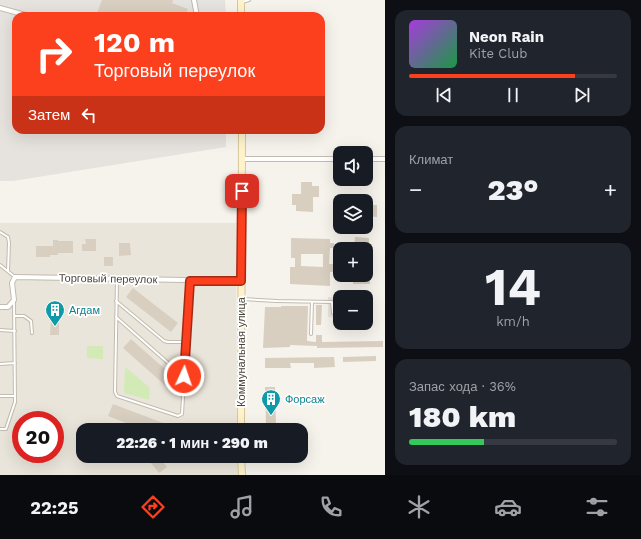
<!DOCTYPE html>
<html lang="ru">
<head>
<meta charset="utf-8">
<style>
  body { margin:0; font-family:"Work Sans",sans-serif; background:#20242c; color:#f1f3f6; height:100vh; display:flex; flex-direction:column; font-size:15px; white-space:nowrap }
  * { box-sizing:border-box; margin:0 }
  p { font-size:13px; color:#9ea1a6 }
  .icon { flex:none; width:22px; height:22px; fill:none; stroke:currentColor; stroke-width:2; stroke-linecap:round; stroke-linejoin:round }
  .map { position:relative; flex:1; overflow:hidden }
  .panel { display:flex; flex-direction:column; gap:10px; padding:10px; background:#0d0f14; width:256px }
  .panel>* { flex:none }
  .banner { position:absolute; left:12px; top:12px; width:313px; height:122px; border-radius:12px; box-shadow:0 4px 16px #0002; background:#fc3f1d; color:#fff; overflow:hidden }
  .tools { position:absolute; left:333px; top:146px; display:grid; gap:8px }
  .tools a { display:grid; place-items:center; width:40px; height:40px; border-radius:8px; background:#171b24; box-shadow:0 4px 16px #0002; font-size:20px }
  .speed { position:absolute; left:12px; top:411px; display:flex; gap:8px; font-size:20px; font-weight:700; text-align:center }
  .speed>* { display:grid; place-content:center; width:52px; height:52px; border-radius:50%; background:#171b24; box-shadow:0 4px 16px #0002; line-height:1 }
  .speed .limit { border:6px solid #d22; background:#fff; color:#111 }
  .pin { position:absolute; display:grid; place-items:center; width:34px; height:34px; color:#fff; margin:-17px; border-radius:8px; box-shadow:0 2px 6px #0006 }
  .me { position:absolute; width:44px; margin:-22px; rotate:3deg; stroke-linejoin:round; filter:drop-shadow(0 0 3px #0008) }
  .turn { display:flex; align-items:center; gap:14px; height:84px; padding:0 16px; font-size:18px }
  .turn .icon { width:52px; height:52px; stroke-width:2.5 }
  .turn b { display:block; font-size:28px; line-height:34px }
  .then { display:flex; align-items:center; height:38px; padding:0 16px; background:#0003; gap:8px; font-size:15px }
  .big { font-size:30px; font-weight:800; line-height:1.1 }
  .panel .card { flex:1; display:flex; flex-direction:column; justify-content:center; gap:6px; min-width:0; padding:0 14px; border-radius:12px; background:#20242c }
  .panel .dial { align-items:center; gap:0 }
  .dial b { font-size:52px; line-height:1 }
  .song { display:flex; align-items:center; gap:12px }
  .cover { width:48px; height:48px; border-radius:6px; background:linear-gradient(135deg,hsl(280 70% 55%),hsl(140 70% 35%)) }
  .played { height:4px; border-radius:2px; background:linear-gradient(90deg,#fc3f1d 80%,#363941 80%) }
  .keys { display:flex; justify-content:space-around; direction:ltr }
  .heat { display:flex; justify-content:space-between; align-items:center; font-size:22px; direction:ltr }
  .charge { height:6px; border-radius:3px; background:linear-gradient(90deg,#34c759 36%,#363941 0) }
  .trip { position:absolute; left:76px; top:423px; width:232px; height:40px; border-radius:12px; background:#171b24; box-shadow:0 4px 16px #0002; font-weight:800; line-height:40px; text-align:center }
  .dock { display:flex; height:64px; justify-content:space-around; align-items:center; background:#090b0e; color:#9ea1a6 }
  .dock .icon { width:28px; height:28px }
  .dock .current { color:#fc3f1d }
  .dock b { font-size:18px; color:#f1f3f6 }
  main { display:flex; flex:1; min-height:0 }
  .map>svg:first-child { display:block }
  .residential { fill:#eae5da; fill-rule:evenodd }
  .industrial { fill:#e6e2dd }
  .green { fill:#d2eab5 }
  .parking { fill:#e5e3e0 }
  .building { fill:#d8cfc1; fill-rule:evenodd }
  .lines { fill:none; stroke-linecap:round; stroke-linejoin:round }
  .lane-casing { stroke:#c2bbae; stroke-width:4 }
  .street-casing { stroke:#c2bbae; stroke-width:6 }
  .secondary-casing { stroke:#d6c79b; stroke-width:8 }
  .lane { stroke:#fff; stroke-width:2 }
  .street { stroke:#fff; stroke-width:4 }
  .secondary { stroke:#fff3cd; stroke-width:6 }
  .route-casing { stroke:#a42913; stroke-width:10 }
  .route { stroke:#fc3f1d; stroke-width:7 }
  .labels { text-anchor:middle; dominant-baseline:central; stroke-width:3.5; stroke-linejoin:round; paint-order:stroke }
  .street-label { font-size:11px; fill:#4b4439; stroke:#fff }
  .culture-label { font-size:11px; fill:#0d838f; stroke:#fff; text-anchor:start }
</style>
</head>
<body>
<main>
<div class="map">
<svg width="385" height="475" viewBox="0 0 385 475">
  <rect width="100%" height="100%" fill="#f6f3ec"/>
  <!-- residential -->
  <path class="residential" d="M 0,223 L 236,223 L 237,430 L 83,430 L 83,456 L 237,456 L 238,475 L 0,475 ZM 21,420 L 55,420 L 55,454 L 21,454 Z"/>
  <!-- industrial -->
  <path class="industrial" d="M 0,0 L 223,0 L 224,16 L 16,16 L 16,130 L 226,130 L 226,147 L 13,181 L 0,181 Z"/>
  <!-- green -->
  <path class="green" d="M 87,346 L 103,346 L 103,359 L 87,358 Z
    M 125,367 L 150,388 L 149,400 L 124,393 Z"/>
  <!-- parking -->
  <path class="parking" d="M 176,0 L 225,0 L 226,16 L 192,16 L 193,11 L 175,3 Z
    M 328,297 L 339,298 L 339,318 L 328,317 Z"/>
  <!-- building -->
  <path class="building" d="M 102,0 L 173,0 L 172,3 L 188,9 L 185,16 L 96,16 Z
    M 301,182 L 312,182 L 312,186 L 319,186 L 319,197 L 313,197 L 313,212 L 296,211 L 296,205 L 292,205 L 292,194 L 301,194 Z
    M 366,205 L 377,205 L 377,217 L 366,216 Z
    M 355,237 L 369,238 L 369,249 L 354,249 Z
    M 291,238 L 330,239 L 330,243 L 334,243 L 334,248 L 330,248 L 329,264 L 333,264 L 333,272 L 330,272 L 330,286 L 290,284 L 290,267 L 295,267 L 295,258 L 291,258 ZM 301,254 L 323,254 L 323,267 L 301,266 Z
    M 85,239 L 96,239 L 96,251 L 82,251 L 82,244 L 86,244 Z
    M 53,240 L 58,240 L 58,241 L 73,241 L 73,253 L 58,253 L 58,255 L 50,255 L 50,257 L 36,257 L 36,246 L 53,246 Z
    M 119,243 L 130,243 L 131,255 L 119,256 Z
    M 104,257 L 113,257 L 113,266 L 104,266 Z
    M 353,275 L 368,275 L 368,278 L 370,278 L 370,284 L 353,284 Z
    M 133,288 L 178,323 L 171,332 L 126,297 Z
    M 316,305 L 322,305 L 321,325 L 316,325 Z
    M 281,306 L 308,306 L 307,341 L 316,342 L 316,335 L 322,335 L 322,342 L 383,341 L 383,347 L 317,348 L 317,346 L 290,345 L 290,347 L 263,348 L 265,307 L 281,307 Z
    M 51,318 L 59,318 L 59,335 L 50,335 Z
    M 131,339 L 175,378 L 167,387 L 123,348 Z
    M 376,356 L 376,361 L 343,362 L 343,357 Z
    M 334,357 L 335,367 L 314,368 L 314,363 L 290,363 L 291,368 L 265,368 L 265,358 Z
    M 265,387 L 275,387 L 276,426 L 266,426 Z
    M 113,404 L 163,423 L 160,430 L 144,430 L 108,416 Z
    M 159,457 L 167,467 L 159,473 L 151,463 Z"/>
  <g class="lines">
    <defs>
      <path id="lane" d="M 242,2 L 249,0
        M 0,232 L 8,237 L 9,243 L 8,271
        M 0,265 L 15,277
        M 117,280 L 115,392 L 117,396 L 178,416 L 182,414 L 190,281
        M 243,299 L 277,301 L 332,302 L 333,313
        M 116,301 L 164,341 L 168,342 L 186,342
        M 15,316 L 24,316 L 31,321 L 32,333
        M 116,317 L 184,377
        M 0,330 L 15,331
        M 311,334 L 312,302
        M 0,364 L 15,363
        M 0,396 L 15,396
        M 0,429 L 6,429 L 15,402 L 14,300"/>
      <path id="street" d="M 194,0 L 197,16
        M 0,8 L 29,16
        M 242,159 L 340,159
        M 366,159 L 385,159
        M 0,307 L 8,307 L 14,300 L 12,283 L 15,277 L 241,281"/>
      <path id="secondary" d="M 241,0 L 241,16
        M 241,430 L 242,130
        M 241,456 L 242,475"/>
    </defs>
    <!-- lane casing -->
    <use href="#lane" class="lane-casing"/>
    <!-- street casing -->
    <use href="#street" class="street-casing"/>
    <!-- secondary casing -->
    <use href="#secondary" class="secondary-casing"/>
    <!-- lane -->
    <use href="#lane" class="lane"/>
    <!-- street -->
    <use href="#street" class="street"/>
    <!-- secondary -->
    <use href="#secondary" class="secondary"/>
  </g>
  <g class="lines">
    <defs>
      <path id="route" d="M 184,376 L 190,281 L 241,281 L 242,191"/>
    </defs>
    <!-- route casing -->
    <use href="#route" class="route-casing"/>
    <!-- route -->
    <use href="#route" class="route"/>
  </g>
  <!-- icons -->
  <defs>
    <symbol id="building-pin" viewBox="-11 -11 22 30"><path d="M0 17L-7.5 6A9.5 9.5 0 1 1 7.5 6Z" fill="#0f9aa8" stroke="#fff"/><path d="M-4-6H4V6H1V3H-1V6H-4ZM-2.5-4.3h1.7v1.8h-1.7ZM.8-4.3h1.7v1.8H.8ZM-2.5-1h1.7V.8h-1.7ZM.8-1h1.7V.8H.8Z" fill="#fff"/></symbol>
  </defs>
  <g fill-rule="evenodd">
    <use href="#building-pin" x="44" y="299" width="22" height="30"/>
    <use href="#building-pin" x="260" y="388" width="22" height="30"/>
  </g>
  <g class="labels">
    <!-- street labels -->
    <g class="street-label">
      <text transform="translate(108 279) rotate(1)">Торговый переулок</text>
      <text transform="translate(241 352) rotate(-90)">Коммунальная улица</text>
    </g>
    <!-- culture labels -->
    <g class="culture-label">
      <text x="69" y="310">Агдам</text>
      <text x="285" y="399">Форсаж</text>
    </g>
  </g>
</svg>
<div class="tools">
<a><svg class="icon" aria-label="sound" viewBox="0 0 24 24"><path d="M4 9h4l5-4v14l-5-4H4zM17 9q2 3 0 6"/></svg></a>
<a><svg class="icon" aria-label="layers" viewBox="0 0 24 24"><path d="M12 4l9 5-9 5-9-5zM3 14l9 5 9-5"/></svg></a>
<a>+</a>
<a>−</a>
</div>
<div class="speed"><div class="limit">20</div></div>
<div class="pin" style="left:242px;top:191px;background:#d93025"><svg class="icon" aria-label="arrive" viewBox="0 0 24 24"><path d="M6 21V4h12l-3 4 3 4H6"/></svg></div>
<svg class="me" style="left:184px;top:376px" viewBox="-20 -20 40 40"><circle r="17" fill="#fc3f1d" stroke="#fff" stroke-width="3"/><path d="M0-11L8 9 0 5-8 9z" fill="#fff"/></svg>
<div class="trip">22:26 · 1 мин · 290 m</div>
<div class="banner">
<div class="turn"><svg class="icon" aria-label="right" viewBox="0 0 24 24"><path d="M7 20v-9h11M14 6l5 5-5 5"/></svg><div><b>120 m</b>Торговый переулок</div></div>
<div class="then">Затем<svg class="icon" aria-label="left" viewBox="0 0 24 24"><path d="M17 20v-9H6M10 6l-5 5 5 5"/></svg></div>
</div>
</div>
<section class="panel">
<div class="card">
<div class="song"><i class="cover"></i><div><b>Neon Rain</b><p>Kite Club</p></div></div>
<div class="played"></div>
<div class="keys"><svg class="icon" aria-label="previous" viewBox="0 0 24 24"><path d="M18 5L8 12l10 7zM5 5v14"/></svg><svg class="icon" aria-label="pause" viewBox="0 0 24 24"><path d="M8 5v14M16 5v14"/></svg><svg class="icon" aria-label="next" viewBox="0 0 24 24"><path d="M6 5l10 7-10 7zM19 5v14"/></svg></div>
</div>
<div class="card"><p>Климат</p>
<div class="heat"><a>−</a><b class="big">23°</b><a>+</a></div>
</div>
<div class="card dial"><b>14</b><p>km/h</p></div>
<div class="card"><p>Запас хода · 36%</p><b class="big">180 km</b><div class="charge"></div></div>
</section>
</main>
<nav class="dock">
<b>22:25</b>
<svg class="icon current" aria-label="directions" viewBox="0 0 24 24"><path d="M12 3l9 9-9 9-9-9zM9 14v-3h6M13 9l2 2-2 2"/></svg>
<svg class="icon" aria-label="music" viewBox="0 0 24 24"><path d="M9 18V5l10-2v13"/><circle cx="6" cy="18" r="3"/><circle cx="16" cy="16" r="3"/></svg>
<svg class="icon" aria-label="phone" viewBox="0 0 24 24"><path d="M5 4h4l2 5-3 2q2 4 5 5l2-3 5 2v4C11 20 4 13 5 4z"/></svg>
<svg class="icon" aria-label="climate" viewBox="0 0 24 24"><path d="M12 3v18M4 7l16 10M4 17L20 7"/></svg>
<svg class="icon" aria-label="car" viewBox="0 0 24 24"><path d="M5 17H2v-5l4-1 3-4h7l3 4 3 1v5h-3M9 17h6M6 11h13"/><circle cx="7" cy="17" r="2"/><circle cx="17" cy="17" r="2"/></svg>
<svg class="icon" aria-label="filters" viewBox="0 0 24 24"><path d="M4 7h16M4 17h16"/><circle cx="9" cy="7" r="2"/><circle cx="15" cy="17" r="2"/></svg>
</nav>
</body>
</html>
